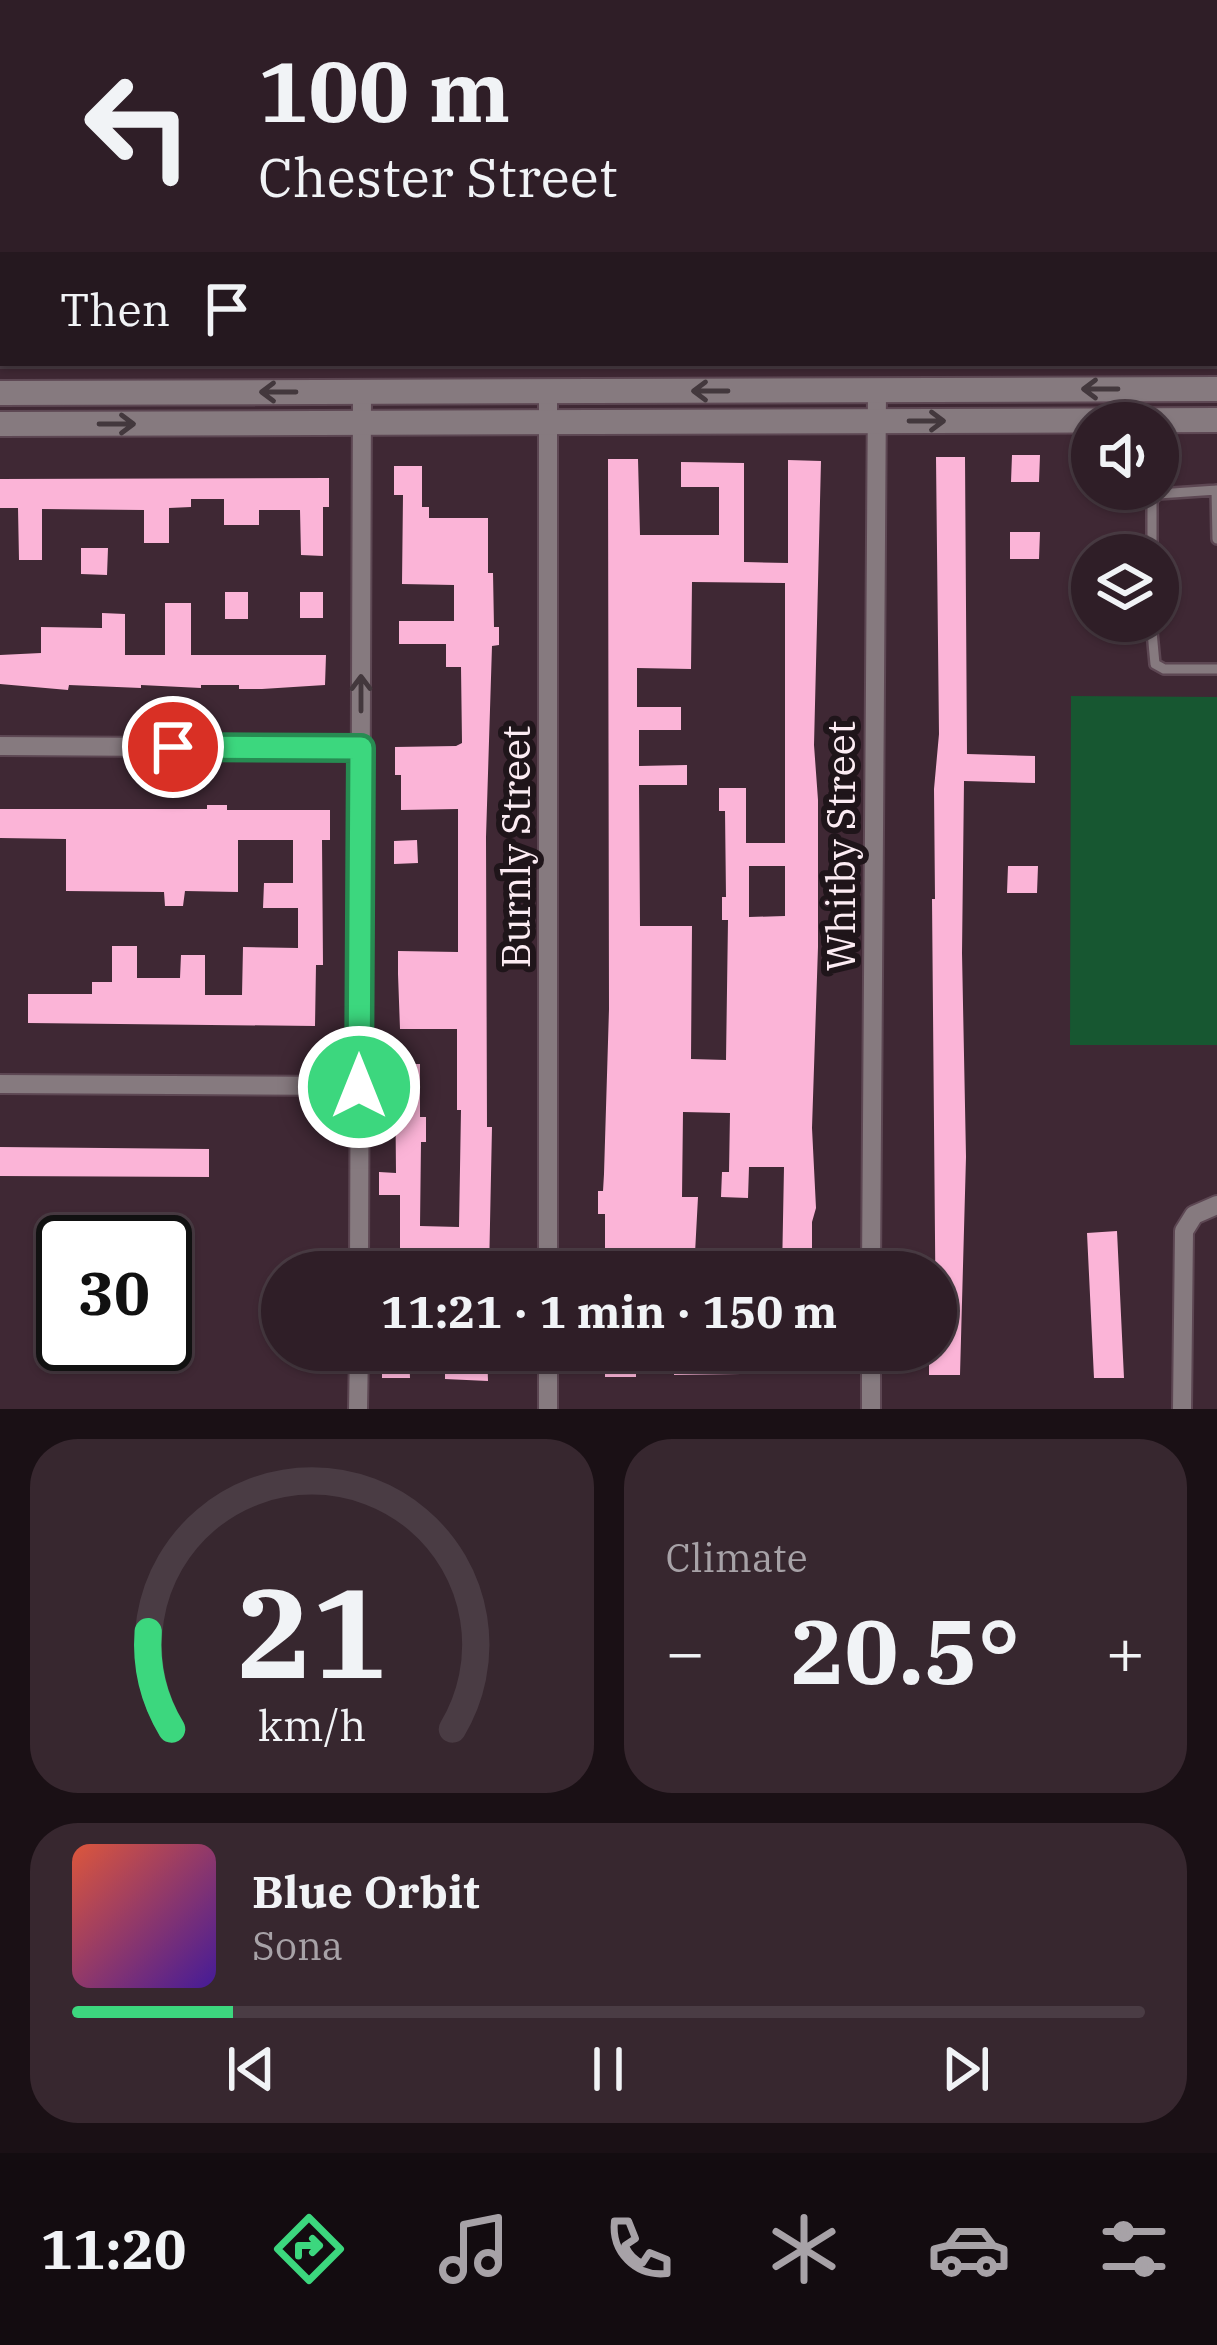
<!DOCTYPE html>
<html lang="en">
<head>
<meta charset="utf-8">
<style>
  body { margin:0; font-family:"IBM Plex Serif",serif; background:#37272f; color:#f1f3f6; height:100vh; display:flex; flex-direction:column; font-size:45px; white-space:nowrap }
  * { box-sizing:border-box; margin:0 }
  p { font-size:39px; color:#a7a2a7 }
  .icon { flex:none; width:66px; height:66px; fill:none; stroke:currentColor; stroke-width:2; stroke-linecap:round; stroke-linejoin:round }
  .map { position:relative; height:1409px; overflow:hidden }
  .side { display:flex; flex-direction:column; gap:30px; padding:30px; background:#1a1015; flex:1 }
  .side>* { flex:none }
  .top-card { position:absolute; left:0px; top:0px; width:1218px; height:366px; box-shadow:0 3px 9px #0004,0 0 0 3px #4a3c44; background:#2f1e27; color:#f1f3f6; overflow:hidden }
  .controls { position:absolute; left:1071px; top:402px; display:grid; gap:24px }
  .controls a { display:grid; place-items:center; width:108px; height:108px; border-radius:50%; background:#2f1e27; box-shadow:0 3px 9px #0004,0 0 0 3px #4a3c44; font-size:60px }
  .speed { position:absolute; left:36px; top:1215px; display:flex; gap:24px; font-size:60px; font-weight:700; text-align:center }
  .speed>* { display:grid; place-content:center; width:156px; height:156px; border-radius:50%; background:#2f1e27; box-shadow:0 3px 9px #0004,0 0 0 3px #4a3c44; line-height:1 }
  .speed .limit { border:6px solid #111; border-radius:18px; background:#fff; color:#111 }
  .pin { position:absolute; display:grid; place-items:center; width:102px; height:102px; color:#fff; margin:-51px; border:6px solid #fff; border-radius:50%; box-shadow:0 3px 12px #0007 }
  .me { position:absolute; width:132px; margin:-66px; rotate:0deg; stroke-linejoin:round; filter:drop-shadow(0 0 9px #0008) }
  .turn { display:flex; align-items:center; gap:42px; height:252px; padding:0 60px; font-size:54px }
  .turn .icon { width:156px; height:156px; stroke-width:2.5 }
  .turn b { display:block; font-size:84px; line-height:102px }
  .then { display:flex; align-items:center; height:114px; padding:0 60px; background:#0003; gap:24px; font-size:45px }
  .big { font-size:90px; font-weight:800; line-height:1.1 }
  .side .widget { flex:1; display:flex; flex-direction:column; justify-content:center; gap:18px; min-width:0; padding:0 42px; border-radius:48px; background:#37272f }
  .side .dial { align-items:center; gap:0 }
  .dial svg { height:312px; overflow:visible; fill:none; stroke:#4a3c44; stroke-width:7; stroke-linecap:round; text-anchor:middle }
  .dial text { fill:#f1f3f6; stroke:none }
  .song { display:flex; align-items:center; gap:36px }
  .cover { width:144px; height:144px; border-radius:18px; background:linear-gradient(135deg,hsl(10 70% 55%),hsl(260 70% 35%)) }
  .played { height:12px; border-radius:6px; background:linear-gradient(90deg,#3cd77e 15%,#4a3c44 15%) }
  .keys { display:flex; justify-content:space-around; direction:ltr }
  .heat { display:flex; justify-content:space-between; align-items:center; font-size:66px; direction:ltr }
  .side .tiles { flex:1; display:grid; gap:30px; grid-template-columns:1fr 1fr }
  .widget:last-child { grid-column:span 2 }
  .trip { position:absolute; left:261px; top:1251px; width:696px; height:120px; border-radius:60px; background:#2f1e27; box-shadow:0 3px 9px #0004,0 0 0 3px #4a3c44; font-weight:800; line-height:120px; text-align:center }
  .tabs { display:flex; height:192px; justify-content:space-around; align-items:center; background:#130c10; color:#a7a2a7 }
  .tabs .icon { width:84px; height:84px }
  .tabs .current { color:#3cd77e }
  .tabs b { font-size:54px; color:#f1f3f6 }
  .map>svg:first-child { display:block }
  .pitch { fill:#175731 }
  .building { fill:#fbb4d7; fill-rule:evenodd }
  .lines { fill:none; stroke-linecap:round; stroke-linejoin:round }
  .service-casing { stroke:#5d4753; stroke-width:14 }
  .minor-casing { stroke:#5d4753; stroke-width:22 }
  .tertiary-casing { stroke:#5d4753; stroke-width:28 }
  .service { stroke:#867a7f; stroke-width:9 }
  .minor { stroke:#867a7f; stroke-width:18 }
  .tertiary { stroke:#867a7f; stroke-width:24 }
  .oneway { stroke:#43383d }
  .route-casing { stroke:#278c52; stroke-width:30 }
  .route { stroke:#3cd77e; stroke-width:21 }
  .labels { text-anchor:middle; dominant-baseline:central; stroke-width:12; stroke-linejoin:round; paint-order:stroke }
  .street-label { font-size:39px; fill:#fcecf3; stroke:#1f151a }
</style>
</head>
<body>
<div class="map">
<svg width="1217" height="1409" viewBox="0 0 1217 1409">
  <rect width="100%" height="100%" fill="#3f2834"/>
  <!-- pitch -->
  <path class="pitch" d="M 1071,696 L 1217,697 L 1217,1045 L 1070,1045 Z"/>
  <!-- building -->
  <path class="building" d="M 1012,455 L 1040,455 L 1039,482 L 1011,482 Z
    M 936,457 L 965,457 L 967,754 L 1035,756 L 1035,783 L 964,781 L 962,953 L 966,1157 L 960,1375 L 929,1375 L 929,1350 L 936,1350 L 932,899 L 935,899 L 934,789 L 939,734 Z
    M 608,459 L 638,459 L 640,535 L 719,535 L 719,487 L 681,487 L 681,462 L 744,463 L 744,562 L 788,563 L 788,460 L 821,461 L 814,745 L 818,800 L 818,947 L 812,1128 L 816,1208 L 812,1222 L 812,1272 L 782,1272 L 784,1167 L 749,1167 L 748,1198 L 721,1197 L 722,1172 L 729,1172 L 730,1113 L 683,1112 L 682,1197 L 698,1197 L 694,1272 L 605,1267 L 605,1214 L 598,1214 L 598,1191 L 603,1191 L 604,1174 L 609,1009 ZM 692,582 L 785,583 L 785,843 L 746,843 L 746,788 L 719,788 L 719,811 L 725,811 L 726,897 L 722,897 L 722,920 L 728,920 L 726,1060 L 691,1059 L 692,926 L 640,926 L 639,785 L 687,785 L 687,765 L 639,766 L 639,730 L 681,730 L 681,707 L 637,707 L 637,668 L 691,669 ZM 749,866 L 785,866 L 785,916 L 749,917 Z
    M 394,466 L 422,466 L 422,507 L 429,507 L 429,518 L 488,518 L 488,573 L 493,573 L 494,627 L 499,627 L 499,645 L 492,646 L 486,837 L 487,1127 L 492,1127 L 489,1272 L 459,1272 L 459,1251 L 400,1251 L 400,1195 L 379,1195 L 379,1172 L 396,1173 L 395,1064 L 420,1064 L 420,1117 L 426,1117 L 426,1142 L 421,1142 L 420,1226 L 459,1227 L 461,1110 L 457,1110 L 457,1029 L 400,1029 L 398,974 L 398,951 L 458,952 L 458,809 L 401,810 L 401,775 L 395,775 L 395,747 L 456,746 L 462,743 L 461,667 L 446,667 L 446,644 L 399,644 L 399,621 L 454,621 L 454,585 L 402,584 L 403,495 L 394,495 Z
    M 329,478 L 329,507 L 323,507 L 323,556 L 301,555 L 300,510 L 259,510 L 259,525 L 224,525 L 224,499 L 191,499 L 191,507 L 169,508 L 169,543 L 144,543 L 144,510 L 42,509 L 42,560 L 19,560 L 18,508 L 0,508 L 0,479 Z
    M 1010,532 L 1040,532 L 1039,559 L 1010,559 Z
    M 81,548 L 108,548 L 107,575 L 81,574 Z
    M 225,592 L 248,592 L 248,619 L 225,619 Z
    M 300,592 L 323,592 L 323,618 L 300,618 Z
    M 165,603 L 191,603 L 191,655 L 326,655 L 325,685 L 262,689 L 239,689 L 239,685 L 201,685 L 201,688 L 141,685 L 141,688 L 69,685 L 68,690 L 0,684 L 0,655 L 41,653 L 41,627 L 102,628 L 102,613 L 125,614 L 125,655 L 165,655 Z
    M 207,805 L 227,805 L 227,810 L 330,810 L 330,840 L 322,840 L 323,965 L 316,965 L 315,1026 L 28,1023 L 28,994 L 92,994 L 92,982 L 112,982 L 112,946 L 137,946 L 137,978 L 180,978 L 181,955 L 205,955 L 205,995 L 242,995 L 243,947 L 298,948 L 298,908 L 263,908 L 264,883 L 293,883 L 293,840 L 238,840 L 238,892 L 185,891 L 183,906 L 165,906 L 164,892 L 66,891 L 66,839 L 0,838 L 0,809 L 207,809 Z
    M 417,840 L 418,863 L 394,864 L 394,841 Z
    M 1008,866 L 1038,866 L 1037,893 L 1007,893 Z
    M 0,1147 L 209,1149 L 209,1177 L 0,1176 Z
    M 1117,1231 L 1124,1378 L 1094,1378 L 1087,1233 Z
    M 90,1344 L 125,1344 L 125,1369 L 101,1369 L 101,1362 L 90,1362 Z
    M 382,1350 L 409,1350 L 410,1378 L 382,1378 Z
    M 445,1350 L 487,1350 L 488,1381 L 445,1379 Z
    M 605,1350 L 636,1350 L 636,1377 L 605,1377 Z
    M 675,1350 L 741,1350 L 741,1374 L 674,1375 Z"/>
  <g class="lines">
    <defs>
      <path id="service" d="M 1216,490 L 1217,539
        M 1152,555 L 1152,500 L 1158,494 L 1217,490
        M 1151,621 L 1155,664 L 1164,669 L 1217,669"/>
      <path id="minor" d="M 374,3 L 374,0
        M 1215,4 L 1217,4
        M 0,10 L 3,10
        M 0,746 L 361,748
        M 0,1084 L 359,1086
        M 359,1272 L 362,392
        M 548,1272 L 548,391
        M 871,1272 L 877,390
        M 358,1409 L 359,1350
        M 548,1409 L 548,1350
        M 871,1409 L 871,1350
        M 1182,1409 L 1184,1231 L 1194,1215 L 1217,1205"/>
      <path id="tertiary" d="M 0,393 L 1217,389
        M 0,424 L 1217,420"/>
    </defs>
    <!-- service casing -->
    <use href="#service" class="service-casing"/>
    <!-- minor casing -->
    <use href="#minor" class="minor-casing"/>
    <!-- tertiary casing -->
    <use href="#tertiary" class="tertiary-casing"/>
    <!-- service -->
    <use href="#service" class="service"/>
    <!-- minor -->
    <use href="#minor" class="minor"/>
    <!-- tertiary -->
    <use href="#tertiary" class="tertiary"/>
  </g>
  <!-- one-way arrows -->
  <defs><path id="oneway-shaft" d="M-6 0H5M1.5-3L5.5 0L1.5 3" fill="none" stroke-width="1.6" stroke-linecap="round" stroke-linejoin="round" transform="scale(3)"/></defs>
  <g class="oneway">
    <use href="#oneway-shaft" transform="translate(1100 389) rotate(180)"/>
    <use href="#oneway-shaft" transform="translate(710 391) rotate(180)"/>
    <use href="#oneway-shaft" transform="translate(278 392) rotate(180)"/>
    <use href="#oneway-shaft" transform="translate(927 421)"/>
    <use href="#oneway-shaft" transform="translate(117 424)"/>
    <use href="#oneway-shaft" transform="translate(361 693) rotate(-90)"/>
  </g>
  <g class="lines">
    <defs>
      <path id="route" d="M 173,747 L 361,748 L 359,1087"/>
    </defs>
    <!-- route casing -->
    <use href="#route" class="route-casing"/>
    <!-- route -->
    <use href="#route" class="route"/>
  </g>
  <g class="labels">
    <!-- street labels -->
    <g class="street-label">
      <text transform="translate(840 846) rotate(-90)">Whitby Street</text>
      <text transform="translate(515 847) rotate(-90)">Burnly Street</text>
    </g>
  </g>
</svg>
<div class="controls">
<a><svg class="icon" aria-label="sound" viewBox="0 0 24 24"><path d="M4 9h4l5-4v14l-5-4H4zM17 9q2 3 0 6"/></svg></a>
<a><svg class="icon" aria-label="layers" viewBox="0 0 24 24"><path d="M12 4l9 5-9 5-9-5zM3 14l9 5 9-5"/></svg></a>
</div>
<div class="speed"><div class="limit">30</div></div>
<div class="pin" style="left:173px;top:747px;background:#d93025"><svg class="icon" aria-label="arrive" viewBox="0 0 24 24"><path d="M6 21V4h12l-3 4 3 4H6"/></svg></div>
<svg class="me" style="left:359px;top:1087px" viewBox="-20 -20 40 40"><circle r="17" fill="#3cd77e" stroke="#fff" stroke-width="3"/><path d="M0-11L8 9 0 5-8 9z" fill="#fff"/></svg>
<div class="trip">11:21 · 1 min · 150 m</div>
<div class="top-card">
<div class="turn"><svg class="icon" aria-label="left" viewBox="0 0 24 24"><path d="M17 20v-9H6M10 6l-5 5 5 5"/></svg><div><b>100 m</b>Chester Street</div></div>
<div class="then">Then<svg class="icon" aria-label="arrive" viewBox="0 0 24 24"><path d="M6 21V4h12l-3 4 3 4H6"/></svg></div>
</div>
</div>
<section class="side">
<div class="tiles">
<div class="widget dial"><svg viewBox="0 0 100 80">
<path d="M14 69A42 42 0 1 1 86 69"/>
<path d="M14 69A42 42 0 0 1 8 44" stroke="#3cd77e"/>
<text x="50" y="56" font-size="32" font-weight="700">21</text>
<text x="50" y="72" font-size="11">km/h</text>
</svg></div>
<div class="widget"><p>Climate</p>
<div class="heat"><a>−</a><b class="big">20.5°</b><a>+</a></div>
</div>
<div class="widget">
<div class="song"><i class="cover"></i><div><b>Blue Orbit</b><p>Sona</p></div></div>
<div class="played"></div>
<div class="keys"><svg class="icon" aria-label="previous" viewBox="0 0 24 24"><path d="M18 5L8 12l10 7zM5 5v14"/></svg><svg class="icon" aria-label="pause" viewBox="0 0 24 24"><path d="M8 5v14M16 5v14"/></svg><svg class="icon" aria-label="next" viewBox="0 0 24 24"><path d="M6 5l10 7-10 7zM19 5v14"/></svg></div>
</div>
</div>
</section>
<nav class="tabs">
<b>11:20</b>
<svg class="icon current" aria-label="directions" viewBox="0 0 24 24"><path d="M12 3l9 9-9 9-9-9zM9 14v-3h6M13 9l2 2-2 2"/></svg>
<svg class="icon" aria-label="music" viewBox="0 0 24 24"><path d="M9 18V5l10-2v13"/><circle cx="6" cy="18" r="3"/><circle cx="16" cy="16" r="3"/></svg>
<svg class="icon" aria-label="phone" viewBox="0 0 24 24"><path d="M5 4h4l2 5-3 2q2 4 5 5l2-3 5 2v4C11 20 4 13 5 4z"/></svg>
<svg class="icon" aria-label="climate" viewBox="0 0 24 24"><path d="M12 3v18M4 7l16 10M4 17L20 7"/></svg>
<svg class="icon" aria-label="car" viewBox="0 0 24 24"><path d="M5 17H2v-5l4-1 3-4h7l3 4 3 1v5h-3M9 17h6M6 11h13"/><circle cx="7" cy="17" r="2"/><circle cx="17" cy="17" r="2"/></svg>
<svg class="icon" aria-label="filters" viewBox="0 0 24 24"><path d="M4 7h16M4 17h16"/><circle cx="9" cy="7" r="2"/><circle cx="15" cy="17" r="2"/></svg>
</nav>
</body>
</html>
